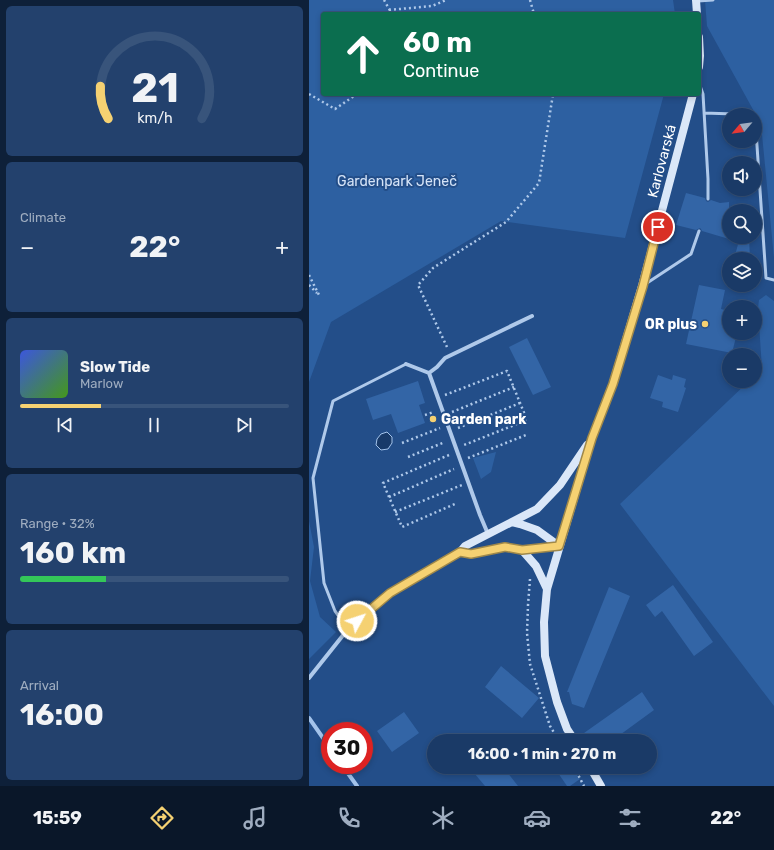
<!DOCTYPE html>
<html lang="en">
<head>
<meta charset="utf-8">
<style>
  body { margin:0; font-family:Rubik,sans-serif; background:#23416d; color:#f1f3f6; height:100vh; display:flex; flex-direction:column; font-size:15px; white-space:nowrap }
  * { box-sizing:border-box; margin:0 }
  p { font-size:13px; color:#9fadc0 }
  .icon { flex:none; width:22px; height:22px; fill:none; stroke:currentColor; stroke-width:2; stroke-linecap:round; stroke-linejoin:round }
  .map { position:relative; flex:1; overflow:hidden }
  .drawer { display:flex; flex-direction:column; gap:6px; padding:6px; background:#0e2039; width:309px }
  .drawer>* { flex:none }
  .guide { position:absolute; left:12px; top:12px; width:380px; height:84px; border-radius:4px; box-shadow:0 2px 6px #0003,0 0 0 1px #38547b; background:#0b6e4f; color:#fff; overflow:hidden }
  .needle { width:26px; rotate:241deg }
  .fabs { position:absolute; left:413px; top:108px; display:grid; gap:8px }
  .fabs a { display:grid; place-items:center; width:40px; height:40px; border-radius:50%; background:#1a3a67; box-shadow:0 2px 6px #0003,0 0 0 1px #38547b; font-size:20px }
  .speed { position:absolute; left:12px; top:722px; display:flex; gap:8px; font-size:20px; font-weight:700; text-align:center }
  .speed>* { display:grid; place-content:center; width:52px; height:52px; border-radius:50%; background:#1a3a67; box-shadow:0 2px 6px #0003,0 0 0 1px #38547b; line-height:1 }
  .speed .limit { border:6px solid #d22; background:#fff; color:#111 }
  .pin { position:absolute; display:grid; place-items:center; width:34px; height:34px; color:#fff; margin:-17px; border:2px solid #fff; border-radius:50%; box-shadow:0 1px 4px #0007 }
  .me { position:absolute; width:44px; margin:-22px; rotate:50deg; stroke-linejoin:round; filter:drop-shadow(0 0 3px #0008) }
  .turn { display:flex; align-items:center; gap:14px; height:84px; padding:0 16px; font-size:18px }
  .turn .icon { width:52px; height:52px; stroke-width:2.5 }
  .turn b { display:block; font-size:28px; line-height:34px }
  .big { font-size:30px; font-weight:700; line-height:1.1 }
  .drawer .card { flex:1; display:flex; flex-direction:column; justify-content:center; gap:6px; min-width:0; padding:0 14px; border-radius:6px; background:#23416d }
  .drawer .dial { align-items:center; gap:0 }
  .dial svg { height:104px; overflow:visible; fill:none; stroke:#38547b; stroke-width:7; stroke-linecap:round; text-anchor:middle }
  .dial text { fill:#f1f3f6; stroke:none }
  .song { display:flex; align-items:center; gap:12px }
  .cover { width:48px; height:48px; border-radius:6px; background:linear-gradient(135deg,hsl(230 70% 55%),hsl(100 70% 35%)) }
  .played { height:4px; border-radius:2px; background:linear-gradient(90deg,#f5d172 30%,#38547b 30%) }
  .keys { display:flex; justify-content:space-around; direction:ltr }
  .heat { display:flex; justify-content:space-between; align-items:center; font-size:22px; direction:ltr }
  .charge { height:6px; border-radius:3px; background:linear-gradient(90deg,#34c759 32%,#38547b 0) }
  .trip { position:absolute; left:118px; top:734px; width:230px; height:40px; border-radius:20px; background:#1a3a67; box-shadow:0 2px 6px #0003,0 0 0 1px #38547b; font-weight:700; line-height:40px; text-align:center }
  .tab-bar { display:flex; height:64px; justify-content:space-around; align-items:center; background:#0a1729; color:#9fadc0 }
  .tab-bar .icon { width:28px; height:28px }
  .tab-bar .selected { color:#f5d172 }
  .tab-bar b { font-size:18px; color:#f1f3f6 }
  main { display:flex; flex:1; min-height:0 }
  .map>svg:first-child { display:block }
  .green { fill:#2d60a1 }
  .water { fill:#183a69; stroke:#a3c3eb }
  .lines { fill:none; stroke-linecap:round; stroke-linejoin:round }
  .stream { stroke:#a3c3eb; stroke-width:4 }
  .building { fill:#3365a6 }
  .path { stroke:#afc9ea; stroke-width:2.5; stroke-dasharray:2 3; stroke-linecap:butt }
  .service { stroke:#afc9ea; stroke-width:3 }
  .minor { stroke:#afc9ea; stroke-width:4 }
  .secondary { stroke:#dae7f8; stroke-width:8 }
  .route-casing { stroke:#9f884a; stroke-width:10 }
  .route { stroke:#f5d172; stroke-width:7 }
  .poi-dot { fill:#f5d172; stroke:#234e89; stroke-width:1.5 }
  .labels { text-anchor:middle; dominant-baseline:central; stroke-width:4; stroke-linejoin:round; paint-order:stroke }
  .street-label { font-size:14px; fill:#fff; stroke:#234e89 }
  .park-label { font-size:14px; fill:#d4e3f7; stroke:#234e89 }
  .poi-label { font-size:14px; font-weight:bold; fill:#fff; stroke:#234e89; text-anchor:end }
</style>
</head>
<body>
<main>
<section class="drawer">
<div class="card dial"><svg viewBox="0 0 100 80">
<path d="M14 69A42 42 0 1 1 86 69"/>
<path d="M14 69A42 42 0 0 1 8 44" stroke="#f5d172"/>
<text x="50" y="56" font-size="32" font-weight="700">21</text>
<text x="50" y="72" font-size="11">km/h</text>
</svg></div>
<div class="card"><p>Climate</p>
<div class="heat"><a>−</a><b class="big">22°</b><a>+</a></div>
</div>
<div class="card">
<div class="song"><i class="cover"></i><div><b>Slow Tide</b><p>Marlow</p></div></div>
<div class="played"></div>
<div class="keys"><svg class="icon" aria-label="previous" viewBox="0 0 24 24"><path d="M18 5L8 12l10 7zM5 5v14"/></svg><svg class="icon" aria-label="pause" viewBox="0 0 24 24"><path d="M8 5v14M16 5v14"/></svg><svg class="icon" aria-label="next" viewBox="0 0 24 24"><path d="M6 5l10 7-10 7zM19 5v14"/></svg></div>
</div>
<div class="card"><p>Range · 32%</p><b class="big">160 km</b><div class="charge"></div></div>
<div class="card"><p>Arrival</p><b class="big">16:00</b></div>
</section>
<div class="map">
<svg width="465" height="786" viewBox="0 0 465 786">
  <rect width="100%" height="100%" fill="#234e89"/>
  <!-- green -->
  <path class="green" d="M 0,0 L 364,0 L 366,14 L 14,14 L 14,94 L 355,94 L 316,238 L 192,221 L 22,322 L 0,382 Z
    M 396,0 L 465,0 L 465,258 L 452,124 L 398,26 Z
    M 457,295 L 465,301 L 465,706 L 311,504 L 440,381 L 446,381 L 446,375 L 453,369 L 449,308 L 450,300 Z
    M 187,452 L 182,472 L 172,479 L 164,458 Z
    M 0,521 L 5,547 L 1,581 L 11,617 L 27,632 L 0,659 Z"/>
  <!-- water -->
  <path class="water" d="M 78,432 L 83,437 L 83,443 L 79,449 L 72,450 L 67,445 L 68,439 L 72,434 Z"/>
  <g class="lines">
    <!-- stream -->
    <path class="stream" d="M 0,718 L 21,748
      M 33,765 L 48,786"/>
  </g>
  <!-- building -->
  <path class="building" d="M 377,193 L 396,198 L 397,201 L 399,202 L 402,200 L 411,203 L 420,202 L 420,239 L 393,231 L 392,229 L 391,228 L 387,230 L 367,225 Z
    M 431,237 L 440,237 L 441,259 L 425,259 Z
    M 390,285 L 416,290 L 412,309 L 420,311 L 420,333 L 428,333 L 423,353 L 377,344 Z
    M 218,338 L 242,387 L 224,395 L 200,347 Z
    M 349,375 L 363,380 L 364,375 L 377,379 L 375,387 L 377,388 L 369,412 L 353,407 L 354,402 L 341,398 Z
    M 109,381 L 116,403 L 110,405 L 116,423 L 89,433 L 82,414 L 64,420 L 57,399 Z
    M 364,585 L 404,642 L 385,656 L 353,611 L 346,617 L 337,605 Z
    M 300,587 L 321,596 L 275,708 L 263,704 L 260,692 L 258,692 Z
    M 192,666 L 230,698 L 213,718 L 176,687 Z
    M 333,692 L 345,710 L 308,737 L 311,741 L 280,741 L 275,733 Z
    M 95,712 L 110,733 L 83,752 L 68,731 Z
    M 160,767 L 194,767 L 209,786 L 176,786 Z
    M 245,767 L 262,767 L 271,779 L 261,786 L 258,786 Z"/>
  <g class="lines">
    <!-- path -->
    <path class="path" d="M 75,0 L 83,14
      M 221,0 L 225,14
      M 80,10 L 123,6 L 137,0
      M 0,94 L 26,109 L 48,94
      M 0,275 L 10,295
      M 0,285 L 8,293
      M 138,347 L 109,285 L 124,268 L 197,222 L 230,183 L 244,94
      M 136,395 L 198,371 L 218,420 L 155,445
      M 143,412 L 205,387
      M 116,415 L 125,412
      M 149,428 L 211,403
      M 93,443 L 131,428
      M 140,455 L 74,483 L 93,527 L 146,504
      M 99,457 L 136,442
      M 159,458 L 217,435
      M 80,497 L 145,469
      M 86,512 L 153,485
      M 221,579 L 219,605 L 218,633 L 221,664 L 241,726 L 250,741
      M 265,767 L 275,786"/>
    <!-- service -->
    <path class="service" d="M 389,1 L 404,0
      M 390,83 L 394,94 L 399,179 L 399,199
      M 395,113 L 425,114 L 427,115
      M 446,129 L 447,131 L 457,278 L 465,280
      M 335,285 L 382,254 L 390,231
      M 39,629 L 26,611 L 15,583 L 4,478 L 24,401 L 97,364"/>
    <!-- minor -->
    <path class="minor" d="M 97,364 L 120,373 L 171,515 L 179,534
      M 120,373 L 128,367 L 136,358 L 223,316
      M 0,678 L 39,629 L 48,621 L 81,593 L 151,552"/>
    <!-- secondary -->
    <path class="secondary" d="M 387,0 L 388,14
      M 390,37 L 391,56 L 390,67
      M 203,522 L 211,524 L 228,530 L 250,546
      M 213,550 L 250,546
      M 151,552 L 156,546 L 228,509 L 251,485 L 278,445
      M 151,552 L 162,554 L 196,547 L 213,550 L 227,566 L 238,589
      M 266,741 L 258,729 L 248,702 L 236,656 L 235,622 L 238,589 L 283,438 L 304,383 L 333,286 L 384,94
      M 281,767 L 292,786"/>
  </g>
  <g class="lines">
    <defs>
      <path id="route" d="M 48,621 L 81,593 L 151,552 L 162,554 L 196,547 L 213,550 L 250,546 L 283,438 L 304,384 L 334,286 L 349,227"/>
    </defs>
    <!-- route casing -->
    <use href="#route" class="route-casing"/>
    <!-- route -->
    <use href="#route" class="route"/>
  </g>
  <!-- markers -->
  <g class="poi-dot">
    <circle cx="396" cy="324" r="4"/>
    <circle cx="124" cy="419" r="4"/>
  </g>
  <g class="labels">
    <!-- street labels -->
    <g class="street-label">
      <text transform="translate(353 161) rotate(-75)">Karlovarská</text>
    </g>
    <!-- park labels -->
    <g class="park-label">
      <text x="88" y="181">Gardenpark Jeneč</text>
    </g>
    <!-- poi labels -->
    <g class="poi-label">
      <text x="388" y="324">OR plus</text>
      <text x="132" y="419" text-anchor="start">Garden park</text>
    </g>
  </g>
</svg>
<div class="fabs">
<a><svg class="needle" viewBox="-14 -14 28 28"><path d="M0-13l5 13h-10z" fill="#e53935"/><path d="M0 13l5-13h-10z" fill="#9fadc0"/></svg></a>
<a><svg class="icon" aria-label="sound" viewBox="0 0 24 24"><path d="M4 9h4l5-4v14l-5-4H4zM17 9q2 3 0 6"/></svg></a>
<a><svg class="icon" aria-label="search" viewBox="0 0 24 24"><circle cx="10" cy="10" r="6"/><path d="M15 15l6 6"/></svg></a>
<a><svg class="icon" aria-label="layers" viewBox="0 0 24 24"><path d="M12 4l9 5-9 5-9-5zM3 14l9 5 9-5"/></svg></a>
<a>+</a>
<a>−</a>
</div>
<div class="speed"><div class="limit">30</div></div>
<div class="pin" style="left:349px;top:227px;background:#d93025"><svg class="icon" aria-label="arrive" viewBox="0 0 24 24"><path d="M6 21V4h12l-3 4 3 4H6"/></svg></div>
<svg class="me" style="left:48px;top:621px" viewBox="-20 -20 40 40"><circle r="17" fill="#f5d172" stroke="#fff" stroke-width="3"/><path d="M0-11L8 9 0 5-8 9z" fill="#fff"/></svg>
<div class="trip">16:00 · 1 min · 270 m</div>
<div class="guide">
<div class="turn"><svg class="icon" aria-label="ahead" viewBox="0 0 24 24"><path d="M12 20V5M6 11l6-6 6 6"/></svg><div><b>60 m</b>Continue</div></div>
</div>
</div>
</main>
<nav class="tab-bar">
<b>15:59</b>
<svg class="icon selected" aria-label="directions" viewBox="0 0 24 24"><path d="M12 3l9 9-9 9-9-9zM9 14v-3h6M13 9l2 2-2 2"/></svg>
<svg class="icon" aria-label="music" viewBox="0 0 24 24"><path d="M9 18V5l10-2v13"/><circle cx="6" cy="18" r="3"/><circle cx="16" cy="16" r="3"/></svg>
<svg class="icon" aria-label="phone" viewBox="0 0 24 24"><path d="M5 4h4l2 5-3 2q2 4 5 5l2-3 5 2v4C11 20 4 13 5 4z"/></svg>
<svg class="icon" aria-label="climate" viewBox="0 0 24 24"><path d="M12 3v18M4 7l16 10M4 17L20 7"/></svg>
<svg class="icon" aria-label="car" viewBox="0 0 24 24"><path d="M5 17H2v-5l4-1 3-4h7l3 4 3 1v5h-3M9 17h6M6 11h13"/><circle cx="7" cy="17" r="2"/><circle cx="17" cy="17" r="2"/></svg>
<svg class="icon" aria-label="filters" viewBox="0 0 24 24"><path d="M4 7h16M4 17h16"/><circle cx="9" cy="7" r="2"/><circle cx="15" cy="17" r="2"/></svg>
<b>22°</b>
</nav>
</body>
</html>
